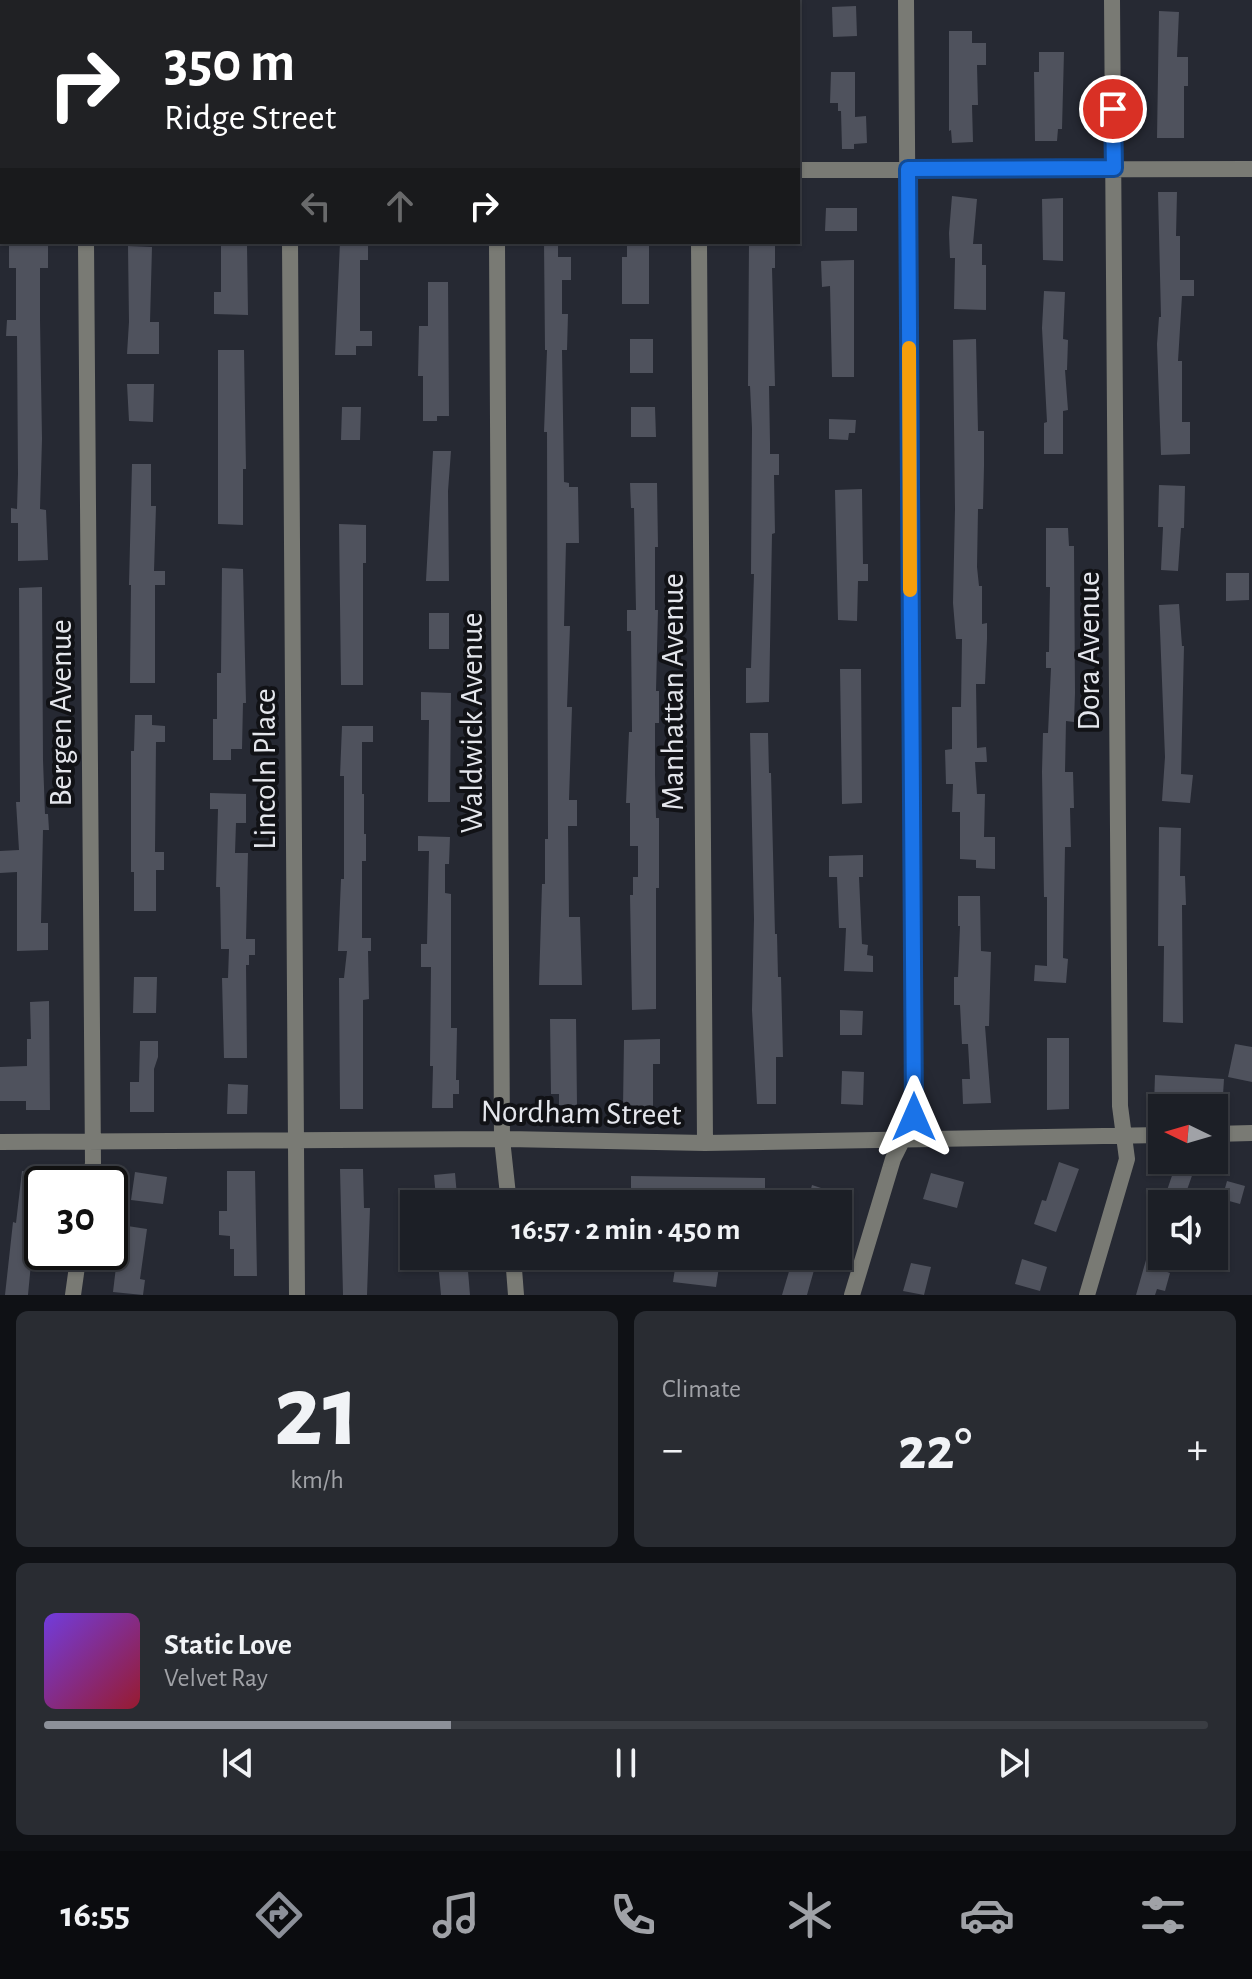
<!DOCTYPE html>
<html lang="en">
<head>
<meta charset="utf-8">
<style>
  body { margin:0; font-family:"Alegreya Sans",sans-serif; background:#292c32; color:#f1f3f6; height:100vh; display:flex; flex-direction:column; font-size:30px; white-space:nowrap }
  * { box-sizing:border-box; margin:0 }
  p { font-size:26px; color:#a0a2a7 }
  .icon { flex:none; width:44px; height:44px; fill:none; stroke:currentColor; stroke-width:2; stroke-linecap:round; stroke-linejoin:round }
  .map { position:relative; height:1295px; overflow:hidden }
  .sheet { display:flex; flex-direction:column; gap:16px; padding:16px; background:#0f1115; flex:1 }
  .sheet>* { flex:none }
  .guide { position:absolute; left:0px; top:0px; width:800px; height:244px; box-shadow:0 2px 6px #0004,0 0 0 2px #3a3d43; background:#202124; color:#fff; overflow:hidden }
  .needle { width:52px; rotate:275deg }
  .controls { position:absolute; left:1148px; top:1094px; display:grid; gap:16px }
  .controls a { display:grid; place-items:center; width:80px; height:80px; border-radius:0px; background:#1c1f26; box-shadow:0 2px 6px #0004,0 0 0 2px #3a3d43; font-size:40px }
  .speed { position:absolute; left:24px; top:1166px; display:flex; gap:16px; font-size:40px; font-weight:700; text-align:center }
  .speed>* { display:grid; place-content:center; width:104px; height:104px; border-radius:50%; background:#1c1f26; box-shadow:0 2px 6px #0004,0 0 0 2px #3a3d43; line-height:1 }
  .speed .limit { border:4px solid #111; border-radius:12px; background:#fff; color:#111 }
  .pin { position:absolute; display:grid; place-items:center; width:68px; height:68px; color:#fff; margin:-34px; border:4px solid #fff; border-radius:50%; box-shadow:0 2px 8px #0007 }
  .me { position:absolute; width:88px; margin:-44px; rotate:0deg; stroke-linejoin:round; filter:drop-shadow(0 0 6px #0008) }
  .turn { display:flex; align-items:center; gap:28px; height:168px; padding:0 32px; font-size:36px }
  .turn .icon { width:104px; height:104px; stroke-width:2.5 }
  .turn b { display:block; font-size:56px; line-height:68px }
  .lanes { display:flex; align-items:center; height:76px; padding:0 32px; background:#0003; justify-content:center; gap:40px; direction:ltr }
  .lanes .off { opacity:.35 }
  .big { font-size:60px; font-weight:600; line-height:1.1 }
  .sheet .widget { flex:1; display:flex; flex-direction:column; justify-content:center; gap:12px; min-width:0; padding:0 28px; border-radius:12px; background:#292c32 }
  .sheet .dial { align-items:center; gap:0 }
  .dial b { font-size:104px; line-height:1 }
  .song { display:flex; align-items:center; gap:24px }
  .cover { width:96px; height:96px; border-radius:12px; background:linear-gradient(135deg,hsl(260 70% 55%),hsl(350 70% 35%)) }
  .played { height:8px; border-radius:4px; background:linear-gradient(90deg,#8c9099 35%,#3a3d43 35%) }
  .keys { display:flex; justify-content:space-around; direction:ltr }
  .heat { display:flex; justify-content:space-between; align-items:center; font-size:44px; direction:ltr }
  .sheet .tiles { flex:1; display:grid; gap:16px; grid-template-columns:1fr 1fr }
  .widget:last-child { grid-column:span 2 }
  .trip { position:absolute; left:400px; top:1190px; width:452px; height:80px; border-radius:0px; background:#1c1f26; box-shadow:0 2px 6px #0004,0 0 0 2px #3a3d43; font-weight:600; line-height:80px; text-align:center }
  .tabs { display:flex; height:128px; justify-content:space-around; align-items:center; background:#0b0c0f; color:#a0a2a7 }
  .tabs .icon { width:56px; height:56px }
  .tabs .active { color:#8c9099 }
  .tabs b { font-size:36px; color:#f1f3f6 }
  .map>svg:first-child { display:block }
  .building { fill:#4f525d }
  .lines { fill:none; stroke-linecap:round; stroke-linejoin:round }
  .street { stroke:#797a74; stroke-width:16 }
  .route-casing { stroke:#114b97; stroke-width:20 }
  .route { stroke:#1a73e8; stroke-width:14 }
  .slow { stroke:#f59e0b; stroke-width:14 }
  .labels { text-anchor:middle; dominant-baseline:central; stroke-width:8; stroke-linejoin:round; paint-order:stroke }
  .street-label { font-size:32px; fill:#e4e6ec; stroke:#111216 }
</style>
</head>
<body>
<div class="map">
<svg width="1252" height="1295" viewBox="0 0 1252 1295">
  <rect width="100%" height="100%" fill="#262933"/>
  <!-- building -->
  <path class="building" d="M 856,6 L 857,36 L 833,37 L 832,7 Z
    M 1159,11 L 1179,12 L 1177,57 L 1188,57 L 1188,86 L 1184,86 L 1184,138 L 1157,138 Z
    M 949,31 L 972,31 L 972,43 L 986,43 L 986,65 L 977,65 L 978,105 L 972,105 L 973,142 L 952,143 L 951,130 L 949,131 Z
    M 1039,52 L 1064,52 L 1062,129 L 1058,129 L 1057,141 L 1035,141 L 1034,72 L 1039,72 Z
    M 831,72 L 855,72 L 855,117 L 866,116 L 867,143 L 854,144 L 854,149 L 842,149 L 841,111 L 838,111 L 838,103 L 830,103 Z
    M 1158,192 L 1177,192 L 1176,236 L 1180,236 L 1180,280 L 1194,280 L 1194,296 L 1182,296 L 1178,361 L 1182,361 L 1182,422 L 1190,422 L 1190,454 L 1161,455 L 1157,344 L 1159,317 L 1161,317 Z
    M 952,196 L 977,199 L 973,244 L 982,244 L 982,265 L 986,265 L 986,310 L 954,309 L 955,258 L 950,258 L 949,233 Z
    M 1063,198 L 1063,261 L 1043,260 L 1042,199 Z
    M 826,208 L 857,208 L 857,231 L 825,231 Z
    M 9,242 L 48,242 L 48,268 L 40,268 L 40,320 L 42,439 L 40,509 L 46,510 L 48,560 L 18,561 L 18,523 L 11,523 L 11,508 L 17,509 L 18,474 L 17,336 L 6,336 L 7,320 L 16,320 L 16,268 L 9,268 Z
    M 340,242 L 368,242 L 368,260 L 360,260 L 360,331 L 372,331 L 372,346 L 356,346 L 356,355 L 335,355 Z
    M 544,242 L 558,242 L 558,257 L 571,257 L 571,280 L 562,280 L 562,314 L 568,314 L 567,350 L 562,350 L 564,482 L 569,483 L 569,487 L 578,487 L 579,543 L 566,543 L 564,626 L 570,626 L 567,707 L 572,707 L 569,800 L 577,800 L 577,826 L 568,826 L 569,917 L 580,917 L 582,985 L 539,985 L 542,884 L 545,884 L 545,839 L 548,839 L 547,432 L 544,432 L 547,350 L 545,350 Z
    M 627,242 L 649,242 L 649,304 L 622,304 L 622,257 L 627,257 Z
    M 749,242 L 775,242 L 775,268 L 772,268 L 775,386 L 769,386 L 770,443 L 770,454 L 779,454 L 779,475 L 774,475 L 775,533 L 772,534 L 769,702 L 746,703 L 746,668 L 751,668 L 754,574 L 751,574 L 752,428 L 750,386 L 748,386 Z
    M 221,244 L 247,244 L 248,315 L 214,314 L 214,292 L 221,292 Z
    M 128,246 L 152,247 L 150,322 L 159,322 L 159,354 L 127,354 L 129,322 Z
    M 854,260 L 854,377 L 832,377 L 830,286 L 822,287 L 821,261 Z
    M 428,282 L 448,282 L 449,416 L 437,416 L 437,421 L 423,421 L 423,376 L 418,376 L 419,326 L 428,326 Z
    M 1044,291 L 1065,292 L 1063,339 L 1068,340 L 1067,370 L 1065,370 L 1068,410 L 1063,411 L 1063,454 L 1044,454 L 1044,423 L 1047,422 L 1042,328 Z
    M 630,339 L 653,339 L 653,373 L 630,373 Z
    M 976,339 L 978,431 L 984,431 L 984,466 L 983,509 L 978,509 L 977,567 L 979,586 L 982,586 L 982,624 L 987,623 L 987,639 L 985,684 L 976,684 L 977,748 L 986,747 L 987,762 L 975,762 L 977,794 L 985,794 L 984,837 L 995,837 L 995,869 L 976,868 L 976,860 L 960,859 L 960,812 L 952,812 L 953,784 L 946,784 L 945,750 L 952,749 L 952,707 L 961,707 L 962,639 L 956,639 L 953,603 L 955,509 L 953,340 Z
    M 218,350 L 244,350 L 246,469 L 243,469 L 243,525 L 218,524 Z
    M 127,384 L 154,384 L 153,422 L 129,421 Z
    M 342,407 L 361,407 L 360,440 L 341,440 Z
    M 631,407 L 655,407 L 656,437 L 631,437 Z
    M 829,419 L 856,420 L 855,433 L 849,433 L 848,440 L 829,439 Z
    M 433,451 L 451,451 L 448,491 L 449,581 L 426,581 Z
    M 132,464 L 151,464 L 151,506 L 156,506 L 154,571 L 165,571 L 165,585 L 155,585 L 155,683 L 130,683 L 131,585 L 129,585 Z
    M 630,483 L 657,483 L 658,547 L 655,547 L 655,610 L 658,610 L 656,691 L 659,691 L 659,723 L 655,723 L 655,774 L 656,818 L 659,818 L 659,888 L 656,888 L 656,1009 L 632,1010 L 630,895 L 633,895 L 633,877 L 638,877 L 638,846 L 630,846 L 630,803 L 626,803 L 629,732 L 632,732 L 631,631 L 627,631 L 627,610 L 636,610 L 634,508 L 631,508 Z
    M 1159,485 L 1185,486 L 1184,528 L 1181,528 L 1178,571 L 1161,570 L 1163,527 L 1158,527 Z
    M 862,489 L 863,564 L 868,564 L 868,581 L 858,581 L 857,621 L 838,620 L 835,490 Z
    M 339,524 L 366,525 L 366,563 L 363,563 L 363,685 L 341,685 Z
    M 1046,528 L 1068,528 L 1069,546 L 1074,546 L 1075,693 L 1074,722 L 1066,721 L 1065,772 L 1073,772 L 1074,808 L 1070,808 L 1071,847 L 1065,847 L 1063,958 L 1068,959 L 1066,983 L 1034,981 L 1035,965 L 1047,966 L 1047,897 L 1044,897 L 1042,772 L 1043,733 L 1048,733 L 1051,668 L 1046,668 L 1046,652 L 1049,652 L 1050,587 L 1046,587 Z
    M 222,568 L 243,569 L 246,703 L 243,703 L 242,749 L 231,749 L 231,760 L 213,760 L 213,719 L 217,719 L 217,673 L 221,673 Z
    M 1226,573 L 1249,573 L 1249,600 L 1226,601 Z
    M 42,587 L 43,760 L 45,814 L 48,814 L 49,830 L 43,830 L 41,923 L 48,923 L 48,950 L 17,951 L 17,872 L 0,873 L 0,851 L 19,850 L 16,802 L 20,802 L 19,588 Z
    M 1179,604 L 1182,646 L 1184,646 L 1181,774 L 1193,775 L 1190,803 L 1162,801 L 1165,757 L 1159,605 Z
    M 429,613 L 449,613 L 449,649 L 429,649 Z
    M 840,669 L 861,669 L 862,803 L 842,804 Z
    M 421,692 L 451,693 L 450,802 L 428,802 L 429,720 L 421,720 Z
    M 135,715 L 152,715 L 152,725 L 165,726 L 165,742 L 156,742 L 155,852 L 164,852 L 164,870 L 156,870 L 156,911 L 134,911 L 134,872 L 131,872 L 131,751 L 134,751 Z
    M 342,726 L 373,726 L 373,742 L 362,742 L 362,794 L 364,794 L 364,834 L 366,834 L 366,861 L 362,861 L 362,938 L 371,938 L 371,951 L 368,951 L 369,999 L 363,1000 L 363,1109 L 340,1109 L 339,978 L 344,978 L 347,951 L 338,951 L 341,879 L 344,879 L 344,776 L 340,776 Z
    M 750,733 L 768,733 L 769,773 L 771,773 L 775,934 L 777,934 L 778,977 L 781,977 L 783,1057 L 776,1057 L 776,1104 L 757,1104 L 752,1010 L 754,919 Z
    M 210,793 L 246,794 L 246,823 L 236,823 L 235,853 L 248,853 L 246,939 L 255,939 L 255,955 L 249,955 L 249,965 L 246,965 L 247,1058 L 224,1058 L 222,978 L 228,978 L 229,949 L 221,949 L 220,887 L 216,887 L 218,809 L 210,809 Z
    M 1159,827 L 1181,828 L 1180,876 L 1185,876 L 1186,905 L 1182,905 L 1183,1023 L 1163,1022 L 1164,946 L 1158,946 Z
    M 418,836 L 450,837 L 449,864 L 445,864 L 445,893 L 451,894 L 451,1028 L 457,1028 L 456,1080 L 459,1080 L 459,1094 L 453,1094 L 453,1108 L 432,1108 L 433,1066 L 430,1066 L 431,967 L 421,967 L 421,944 L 427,944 L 429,851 L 418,851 Z
    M 863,855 L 863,877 L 859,877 L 862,944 L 868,945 L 867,955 L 873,956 L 873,972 L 844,971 L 846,928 L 839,928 L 837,877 L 829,877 L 829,856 Z
    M 958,896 L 980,896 L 981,951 L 991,952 L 989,1026 L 985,1026 L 991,1103 L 963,1104 L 962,1079 L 970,1079 L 968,1044 L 962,1044 L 960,1005 L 954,1005 L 954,977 L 958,977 L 960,926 L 958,926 Z
    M 134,977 L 157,977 L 156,1013 L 133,1013 Z
    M 49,1001 L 50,1110 L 26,1110 L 26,1101 L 0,1101 L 0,1067 L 27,1066 L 27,1039 L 31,1039 L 30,1002 Z
    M 840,1010 L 863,1011 L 862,1035 L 840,1035 Z
    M 550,1019 L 576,1019 L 577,1105 L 559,1105 L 559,1094 L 551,1094 Z
    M 1047,1038 L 1069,1038 L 1069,1109 L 1047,1110 Z
    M 660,1039 L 660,1064 L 653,1064 L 653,1107 L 623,1107 L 624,1040 Z
    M 140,1041 L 158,1041 L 158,1057 L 154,1069 L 154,1112 L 130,1112 L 130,1082 L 139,1082 Z
    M 1235,1044 L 1252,1047 L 1252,1082 L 1228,1077 Z
    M 842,1071 L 864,1072 L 863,1105 L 841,1104 Z
    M 1155,1075 L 1224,1079 L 1223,1095 L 1179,1096 L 1178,1106 L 1154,1105 Z
    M 228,1084 L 248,1085 L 247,1114 L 227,1114 Z
    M 1059,1162 L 1079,1169 L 1056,1232 L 1034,1224 L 1042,1200 L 1046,1201 Z
    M 1176,1164 L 1194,1170 L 1182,1204 L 1164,1199 Z
    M 340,1169 L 363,1169 L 364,1208 L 370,1208 L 367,1295 L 343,1295 Z
    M 22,1171 L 44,1174 L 36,1254 L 32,1253 L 28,1295 L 5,1295 L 13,1222 L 16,1223 Z
    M 227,1171 L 255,1171 L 257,1276 L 234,1276 L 234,1249 L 230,1249 L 230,1236 L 219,1235 L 219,1211 L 227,1211 Z
    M 135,1172 L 167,1177 L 163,1204 L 131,1200 Z
    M 455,1173 L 457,1196 L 436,1198 L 434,1175 Z
    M 931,1173 L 964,1182 L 957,1208 L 923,1199 Z
    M 631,1176 L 765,1178 L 765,1204 L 747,1204 L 747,1200 L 631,1201 Z
    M 1227,1181 L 1245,1186 L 1240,1204 L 1222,1199 Z
    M 812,1185 L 836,1193 L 832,1204 L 807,1204 Z
    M 1158,1218 L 1162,1219 L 1162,1270 L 1170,1273 L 1165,1291 L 1157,1289 L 1155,1295 L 1136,1295 Z
    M 121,1225 L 147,1229 L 140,1279 L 145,1280 L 143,1295 L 113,1292 Z
    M 763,1256 L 818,1256 L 807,1295 L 782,1295 L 790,1268 L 762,1261 Z
    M 467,1259 L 470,1295 L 441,1295 L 438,1262 Z
    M 1022,1259 L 1047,1267 L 1040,1291 L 1015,1284 Z
    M 676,1262 L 719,1267 L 716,1287 L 673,1282 Z
    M 911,1263 L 931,1267 L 924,1295 L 903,1291 Z"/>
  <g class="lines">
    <!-- street -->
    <path class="street" d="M 84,0 L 84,2
      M 495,0 L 495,2
      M 698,0 L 698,2
      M 290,2 L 290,0
      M 798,170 L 1252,169
      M 0,176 L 2,176
      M 86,242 L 93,1163 L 90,1184
      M 290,242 L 297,1295
      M 497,242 L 502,1139 L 509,1204
      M 699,242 L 705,1143
      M 1214,1134 L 1252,1133
      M 0,1142 L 502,1139 L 705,1143 L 1162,1135
      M 513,1256 L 516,1295
      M 73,1295 L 79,1252
      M 852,1295 L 893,1159 L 914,1117 L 906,0
      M 1087,1295 L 1127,1159 L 1120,1106 L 1112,0"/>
  </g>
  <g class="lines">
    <defs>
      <path id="route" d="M 914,1117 L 908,169 L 1114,168 L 1113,109"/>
    </defs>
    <!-- route casing -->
    <use href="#route" class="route-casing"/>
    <!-- route -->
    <use href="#route" class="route"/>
    <!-- slow -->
    <path class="slow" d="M 909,348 L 910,590"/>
  </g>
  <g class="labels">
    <!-- street labels -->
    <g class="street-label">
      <text transform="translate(1089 651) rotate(-90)">Dora Avenue</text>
      <text transform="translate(673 692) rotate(-90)">Manhattan Avenue</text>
      <text transform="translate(61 713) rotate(-90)">Bergen Avenue</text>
      <text transform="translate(472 723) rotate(-90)">Waldwick Avenue</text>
      <text transform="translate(265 769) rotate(-90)">Lincoln Place</text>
      <text transform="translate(581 1113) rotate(1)">Nordham Street</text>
    </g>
  </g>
</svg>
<div class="controls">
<a><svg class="needle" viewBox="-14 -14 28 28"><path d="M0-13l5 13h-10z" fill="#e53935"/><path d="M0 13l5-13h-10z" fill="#a0a2a7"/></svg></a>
<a><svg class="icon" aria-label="sound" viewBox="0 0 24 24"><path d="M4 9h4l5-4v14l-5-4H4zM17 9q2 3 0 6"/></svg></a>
</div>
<div class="speed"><div class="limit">30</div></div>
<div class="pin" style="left:1113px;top:109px;background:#d93025"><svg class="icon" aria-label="arrive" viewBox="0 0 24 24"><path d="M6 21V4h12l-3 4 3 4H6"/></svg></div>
<svg class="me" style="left:914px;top:1117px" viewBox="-20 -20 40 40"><path d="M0-17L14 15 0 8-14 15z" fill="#1a73e8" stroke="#fff" stroke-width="4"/></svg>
<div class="trip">16:57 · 2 min · 450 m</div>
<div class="guide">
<div class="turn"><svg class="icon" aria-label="right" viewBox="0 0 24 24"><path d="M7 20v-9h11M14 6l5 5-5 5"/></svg><div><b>350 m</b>Ridge Street</div></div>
<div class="lanes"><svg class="icon off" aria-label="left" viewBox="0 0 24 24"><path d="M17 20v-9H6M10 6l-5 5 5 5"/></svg><svg class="icon off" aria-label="ahead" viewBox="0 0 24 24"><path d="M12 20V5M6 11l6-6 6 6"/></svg><svg class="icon" aria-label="right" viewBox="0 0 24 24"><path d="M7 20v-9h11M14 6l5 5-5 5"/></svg></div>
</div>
</div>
<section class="sheet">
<div class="tiles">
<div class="widget dial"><b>21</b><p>km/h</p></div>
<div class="widget"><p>Climate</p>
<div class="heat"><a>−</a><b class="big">22°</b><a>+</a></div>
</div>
<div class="widget">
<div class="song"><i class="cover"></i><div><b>Static Love</b><p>Velvet Ray</p></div></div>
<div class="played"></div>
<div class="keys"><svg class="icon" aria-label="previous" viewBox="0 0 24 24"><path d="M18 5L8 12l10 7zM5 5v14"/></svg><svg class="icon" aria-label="pause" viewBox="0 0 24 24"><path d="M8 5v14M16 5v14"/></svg><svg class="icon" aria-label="next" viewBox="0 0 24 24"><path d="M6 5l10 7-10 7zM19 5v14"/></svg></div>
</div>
</div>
</section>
<nav class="tabs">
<b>16:55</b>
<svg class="icon active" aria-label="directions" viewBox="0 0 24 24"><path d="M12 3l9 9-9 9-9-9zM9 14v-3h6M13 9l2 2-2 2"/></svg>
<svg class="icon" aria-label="music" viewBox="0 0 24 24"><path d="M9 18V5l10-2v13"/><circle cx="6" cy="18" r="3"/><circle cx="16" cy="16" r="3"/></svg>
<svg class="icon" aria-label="phone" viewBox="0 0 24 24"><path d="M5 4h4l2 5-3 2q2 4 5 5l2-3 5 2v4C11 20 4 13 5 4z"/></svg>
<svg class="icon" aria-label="climate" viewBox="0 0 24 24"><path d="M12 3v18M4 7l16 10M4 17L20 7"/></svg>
<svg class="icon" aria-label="car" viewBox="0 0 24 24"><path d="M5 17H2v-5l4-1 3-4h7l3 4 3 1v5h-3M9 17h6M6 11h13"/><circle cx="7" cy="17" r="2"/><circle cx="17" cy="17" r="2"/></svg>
<svg class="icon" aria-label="filters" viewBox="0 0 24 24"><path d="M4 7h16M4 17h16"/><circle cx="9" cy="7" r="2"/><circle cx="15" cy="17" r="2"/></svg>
</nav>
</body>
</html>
